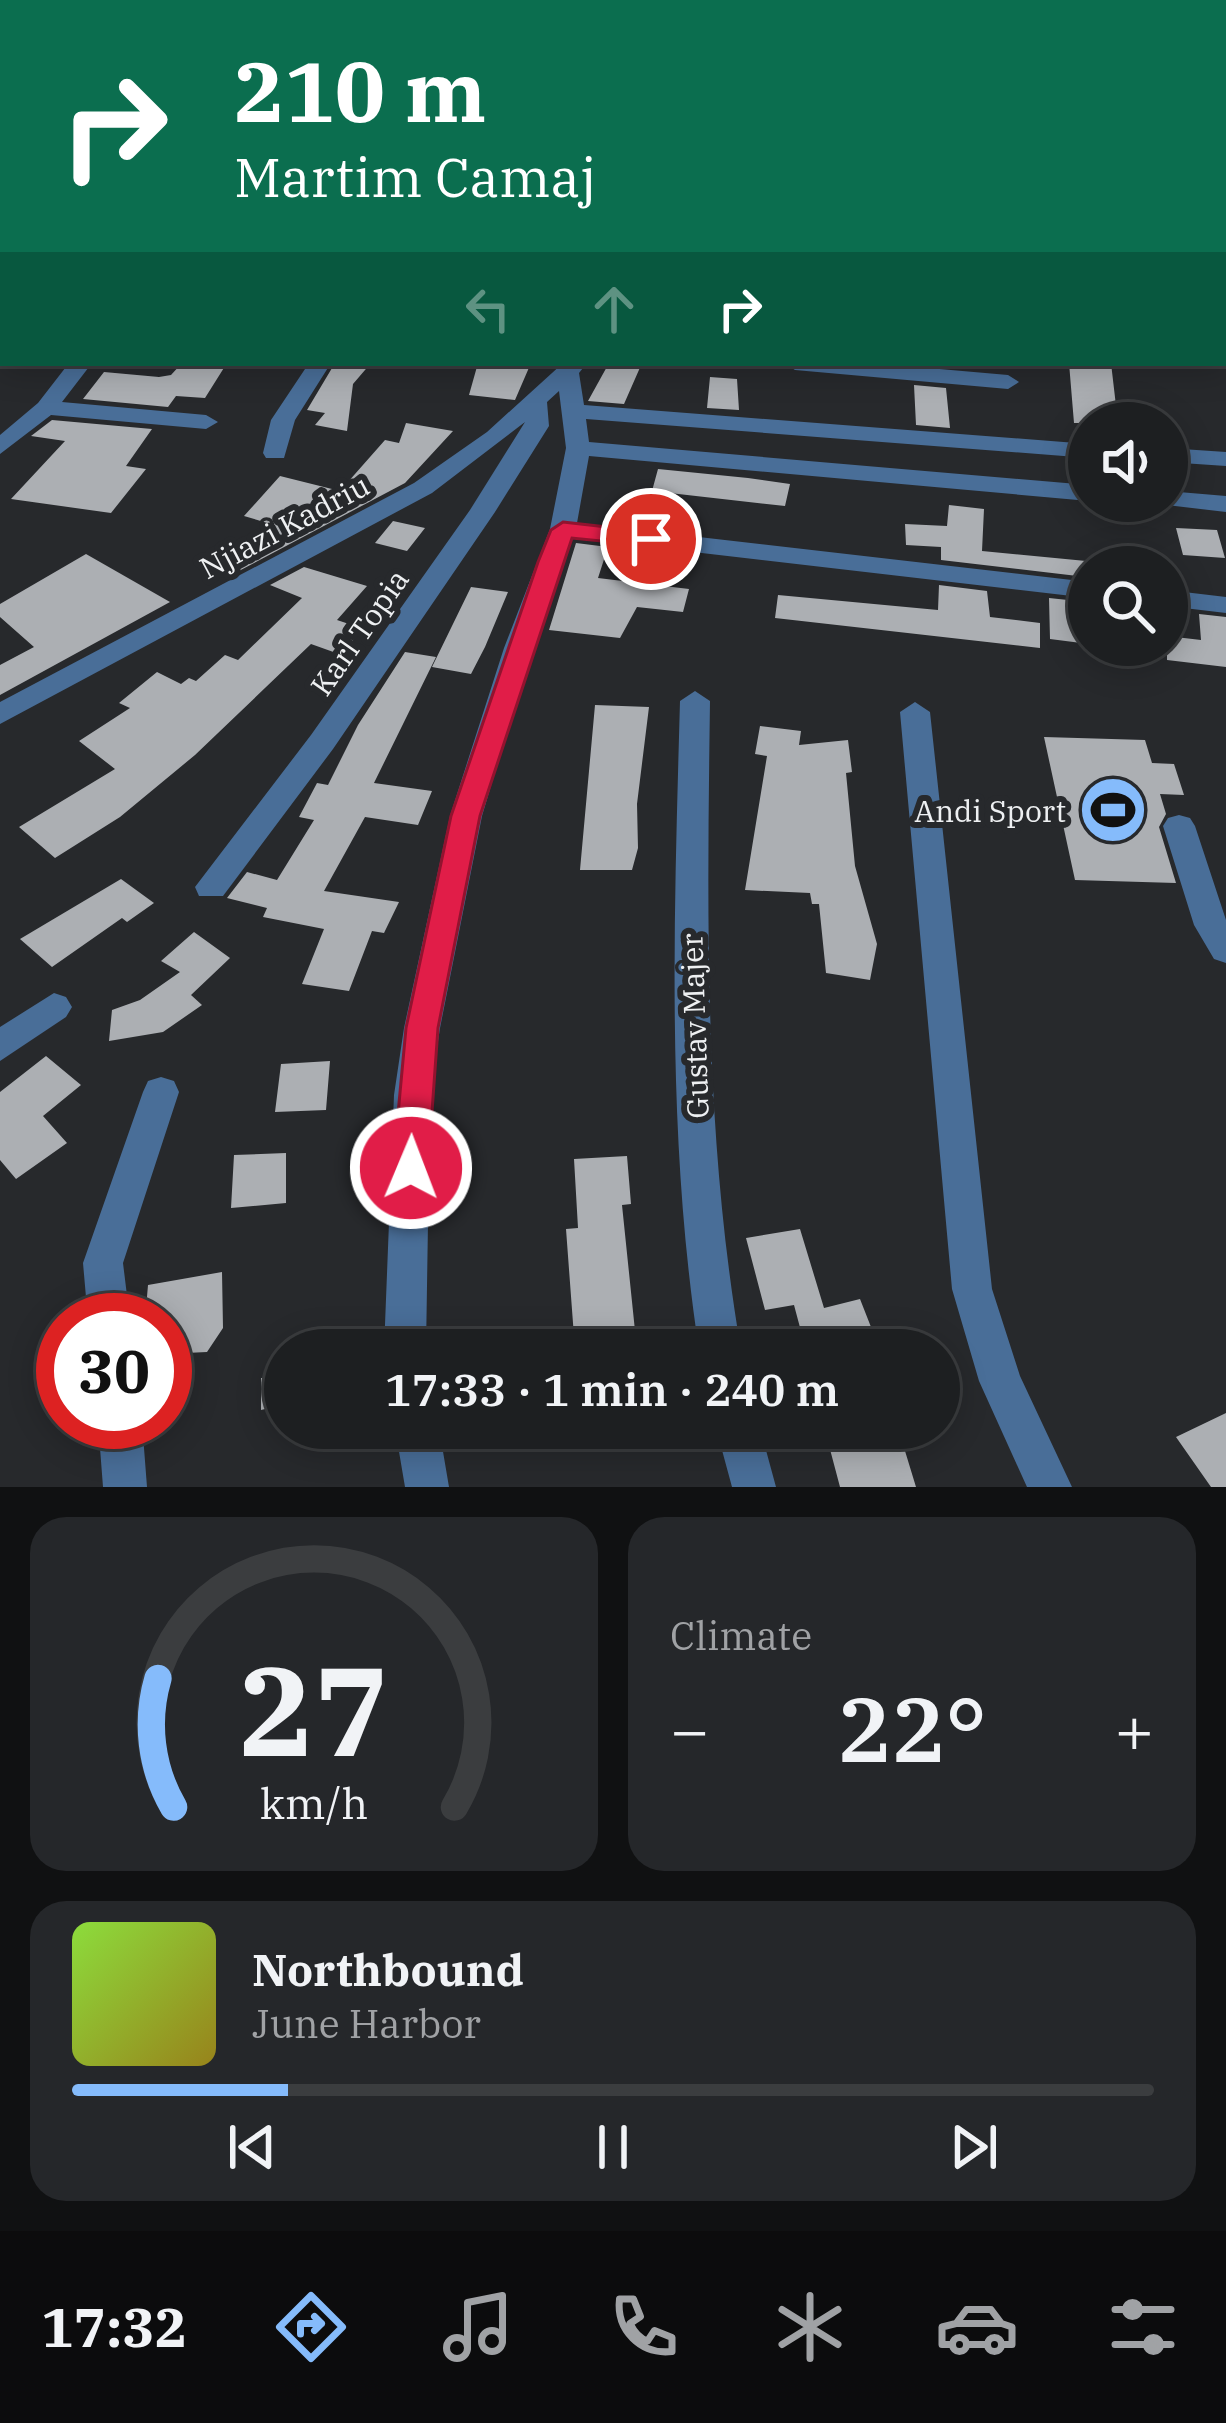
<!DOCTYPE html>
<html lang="en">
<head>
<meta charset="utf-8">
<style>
  body { margin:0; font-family:"IBM Plex Serif",serif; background:#25272a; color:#f1f3f6; height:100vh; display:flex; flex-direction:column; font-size:45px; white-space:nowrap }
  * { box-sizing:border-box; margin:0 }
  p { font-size:39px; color:#a0a2a5 }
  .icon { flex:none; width:66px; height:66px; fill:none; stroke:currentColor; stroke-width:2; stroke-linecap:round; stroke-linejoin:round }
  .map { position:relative; height:1487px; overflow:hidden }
  .side { display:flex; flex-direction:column; gap:30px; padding:30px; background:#101112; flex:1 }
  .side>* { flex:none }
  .hud { position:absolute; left:0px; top:0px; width:1227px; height:366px; box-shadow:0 6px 30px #0003,0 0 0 3px #3b3d3f; background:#0b6e4f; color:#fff; overflow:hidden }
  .buttons { position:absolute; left:1068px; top:402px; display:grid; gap:24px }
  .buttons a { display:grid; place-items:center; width:120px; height:120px; border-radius:50%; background:#1d1f21; box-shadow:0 6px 30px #0003,0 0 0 3px #3b3d3f; font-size:60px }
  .speed { position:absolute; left:36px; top:1293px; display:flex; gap:24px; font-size:60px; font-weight:700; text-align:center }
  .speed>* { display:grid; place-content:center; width:156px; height:156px; border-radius:50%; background:#1d1f21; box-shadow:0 6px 30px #0003,0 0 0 3px #3b3d3f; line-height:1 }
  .speed .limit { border:18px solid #d22; background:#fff; color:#111 }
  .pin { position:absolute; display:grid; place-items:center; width:102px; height:102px; color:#fff; margin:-51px; border:6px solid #fff; border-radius:50%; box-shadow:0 3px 12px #0007 }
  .me { position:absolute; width:132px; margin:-66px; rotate:1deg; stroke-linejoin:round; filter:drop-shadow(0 0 9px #0008) }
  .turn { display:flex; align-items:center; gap:42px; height:252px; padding:0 36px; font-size:54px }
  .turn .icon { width:156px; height:156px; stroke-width:2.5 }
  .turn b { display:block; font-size:84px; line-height:102px }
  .lanes { display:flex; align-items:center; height:114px; padding:0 36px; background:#0003; justify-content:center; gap:60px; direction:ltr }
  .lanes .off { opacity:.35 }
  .big { font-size:90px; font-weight:600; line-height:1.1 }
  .side .tile { flex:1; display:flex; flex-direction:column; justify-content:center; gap:18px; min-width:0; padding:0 42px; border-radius:36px; background:#25272a }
  .side .dial { align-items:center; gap:0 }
  .dial svg { height:312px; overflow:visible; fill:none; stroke:#3b3d3f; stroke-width:7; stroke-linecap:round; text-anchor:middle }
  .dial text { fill:#f1f3f6; stroke:none }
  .song { display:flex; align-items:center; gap:36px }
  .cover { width:144px; height:144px; border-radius:18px; background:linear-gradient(135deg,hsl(90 70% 55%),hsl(50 70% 35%)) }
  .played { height:12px; border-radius:6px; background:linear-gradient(90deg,#85bbfb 20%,#3b3d3f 20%) }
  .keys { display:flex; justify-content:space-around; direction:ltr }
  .heat { display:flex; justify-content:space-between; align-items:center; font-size:66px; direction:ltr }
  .side .tiles { flex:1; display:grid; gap:30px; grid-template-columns:1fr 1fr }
  .tile:last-child { grid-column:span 2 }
  .trip { position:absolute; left:264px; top:1329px; width:696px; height:120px; border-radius:60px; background:#1d1f21; box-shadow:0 6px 30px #0003,0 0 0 3px #3b3d3f; font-weight:600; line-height:120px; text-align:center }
  .tab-bar { display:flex; height:192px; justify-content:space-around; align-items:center; background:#0c0c0d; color:#a0a2a5 }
  .tab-bar .icon { width:84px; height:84px }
  .tab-bar .current { color:#85bbfb }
  .tab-bar b { font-size:54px; color:#f1f3f6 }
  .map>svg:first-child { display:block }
  .building { fill:#acafb3 }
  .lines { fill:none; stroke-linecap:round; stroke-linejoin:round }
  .minor { fill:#496e98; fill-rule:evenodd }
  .route { fill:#e11d48; stroke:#92132f; stroke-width:3 }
  .labels { text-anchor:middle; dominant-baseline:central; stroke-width:12; stroke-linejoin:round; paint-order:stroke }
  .street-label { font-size:30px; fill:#eef0f2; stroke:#27292c }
  .poi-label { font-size:30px; fill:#eef0f2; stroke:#27292c; text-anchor:end }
</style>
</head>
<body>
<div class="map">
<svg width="1226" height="1487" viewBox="0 0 1226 1487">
  <rect width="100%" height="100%" fill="#27292c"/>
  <!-- building -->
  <path class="building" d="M 182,363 L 227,363 L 205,398 L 176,396 L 168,407 L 83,399 L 104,372 L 159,377 L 171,375 Z
    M 335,363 L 371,363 L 353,384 L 347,431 L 315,425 L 325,413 L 307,410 Z
    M 478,363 L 531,363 L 515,400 L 469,395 Z
    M 609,363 L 642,363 L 624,404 L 588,401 Z
    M 1069,363 L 1111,363 L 1118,423 L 1074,423 Z
    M 710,377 L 737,379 L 739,410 L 707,408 Z
    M 914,385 L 946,388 L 950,428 L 916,425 Z
    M 52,420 L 152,429 L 126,466 L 146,469 L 111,513 L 11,499 L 65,441 L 31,436 Z
    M 406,423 L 453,431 L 405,483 L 235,573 L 213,558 L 274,525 L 244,516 L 280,476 L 340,491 L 385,440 L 399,443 Z
    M 658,469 L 748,478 L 790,484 L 785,506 L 652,491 Z
    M 949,505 L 984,509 L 982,551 L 1086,561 L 1086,577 L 941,560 L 941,547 L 906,545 L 905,524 L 947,526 Z
    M 393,521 L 425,528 L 407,551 L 375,543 Z
    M 1176,528 L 1217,530 L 1225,558 L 1183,555 Z
    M 576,543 L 608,547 L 598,578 L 689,589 L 683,612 L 637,607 L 620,638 L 549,630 Z
    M 86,554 L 170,602 L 0,695 L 0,665 L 34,647 L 0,617 L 0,604 Z
    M 304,567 L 367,586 L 337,620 L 364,629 L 339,654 L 311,644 L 195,755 L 120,817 L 55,858 L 19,827 L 115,769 L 79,741 L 130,708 L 119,703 L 157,672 L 181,684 L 189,678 L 196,681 L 225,655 L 238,660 L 302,598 L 270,585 Z
    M 939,585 L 987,591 L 990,617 L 1040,623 L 1040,648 L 775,618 L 778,595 L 938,610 Z
    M 471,587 L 508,592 L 485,647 L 471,674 L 432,667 Z
    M 1049,598 L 1087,602 L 1089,644 L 1050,639 Z
    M 1199,614 L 1226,617 L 1226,667 L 1167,660 L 1167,636 L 1201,640 Z
    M 405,652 L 436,657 L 374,783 L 432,791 L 418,825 L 365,817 L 324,891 L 399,902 L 384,933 L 372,931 L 349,991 L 302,984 L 324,929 L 263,917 L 267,908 L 227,898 L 247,872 L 277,880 L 314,820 L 299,817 L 317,783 L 328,785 L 358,725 Z
    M 595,705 L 649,707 L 637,804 L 638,848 L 632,870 L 580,870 Z
    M 760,726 L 801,731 L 799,745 L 848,740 L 852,772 L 846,773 L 855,866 L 877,944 L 870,980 L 826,973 L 819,904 L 812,904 L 810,893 L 745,890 L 767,756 L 755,754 Z
    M 1044,737 L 1145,740 L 1152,763 L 1174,764 L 1184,795 L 1160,794 L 1166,814 L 1159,827 L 1176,883 L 1075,880 Z
    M 121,879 L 154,903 L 127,922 L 122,918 L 52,967 L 20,939 Z
    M 194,932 L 230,958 L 191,995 L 202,1005 L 163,1032 L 109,1041 L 112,1010 L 140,1000 L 180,972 L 161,961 Z
    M 46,1056 L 81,1085 L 43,1116 L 67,1143 L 16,1179 L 0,1160 L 0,1092 Z
    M 330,1061 L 326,1110 L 275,1112 L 281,1064 Z
    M 286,1153 L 286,1203 L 231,1208 L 234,1155 Z
    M 627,1156 L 631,1204 L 622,1205 L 637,1350 L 575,1350 L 566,1229 L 578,1228 L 574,1159 Z
    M 800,1229 L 824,1308 L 860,1299 L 880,1350 L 806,1350 L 794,1305 L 765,1310 L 746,1238 Z
    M 222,1272 L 223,1328 L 207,1352 L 165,1354 L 165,1320 L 145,1320 L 148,1285 Z
    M 284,1377 L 282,1405 L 261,1410 L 261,1378 Z
    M 1226,1413 L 1226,1487 L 1211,1487 L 1176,1437 Z
    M 880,1428 L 898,1428 L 916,1487 L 840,1487 L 827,1438 Z"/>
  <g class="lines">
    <!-- minor -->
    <path class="minor" d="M 180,0 L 197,0 L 178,3 Z
      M 448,0 L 481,0 L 446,3 Z
      M 632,0 L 651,0 L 653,3 L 634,3 Z
      M 742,0 L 769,0 L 740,3 Z
      M 794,0 L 814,0 L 816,3 L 796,3 Z
      M 980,0 L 1001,0 L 978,3 Z
      M 1194,0 L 1213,0 L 1215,3 L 1196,3 Z
      M 1224,90 L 1226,90 L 1226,100 L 1224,100 Z
      M 1224,117 L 1226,117 L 1226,128 L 1224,128 Z
      M 0,178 L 3,179 L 3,191 L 0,190 Z
      M 1224,240 L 1226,240 L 1226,252 L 1224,252 Z
      M 1224,324 L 1226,325 L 1226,339 L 1224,338 Z
      M 69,363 L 92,363 L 62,402 L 206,415 L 218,422 L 206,429 L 51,415 L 0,454 L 0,435 L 38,403 Z
      M 309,363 L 331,363 L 295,420 L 284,458 L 266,458 L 263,453 L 271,420 Z
      M 563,363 L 587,363 L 579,373 L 584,405 L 1089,444 L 1089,458 L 586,419 L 589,442 L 1089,485 L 1089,501 L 589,456 L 577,523 L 1089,582 L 1089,598 L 573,538 L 532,648 L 482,816 L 440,1028 L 430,1095 L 426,1350 L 384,1350 L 394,1095 L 404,1028 L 450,816 L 504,648 L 550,529 L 566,448 L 559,391 L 547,402 L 549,426 L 495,512 L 333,749 L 223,896 L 199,896 L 195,887 L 311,735 L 470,510 L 525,422 L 432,493 L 0,724 L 0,702 L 414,483 L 487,432 Z
      M 784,363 L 871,363 L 1008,375 L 1019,382 L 1008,389 L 795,370 Z
      M 1167,448 L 1226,452 L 1226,466 L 1167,462 Z
      M 1167,491 L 1226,496 L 1226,512 L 1158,504 L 1156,501 L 1167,501 Z
      M 1167,590 L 1226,597 L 1226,613 L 1167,606 Z
      M 695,691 L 710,701 C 707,919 704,1134 741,1350 L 699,1350 C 666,1134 674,919 680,701 Z
      M 915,702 L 930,712 L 992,1289 L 1020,1376 L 1072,1487 L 1027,1487 L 979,1381 L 952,1289 L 900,712 Z
      M 1179,815 L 1190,818 L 1195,826 L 1226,920 L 1226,963 L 1214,959 L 1194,925 L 1163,826 L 1168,818 Z
      M 54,993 L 66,997 L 72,1007 L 66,1017 L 0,1061 L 0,1027 Z
      M 161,1077 L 174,1081 L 179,1092 L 123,1263 L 130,1320 L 88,1320 L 83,1263 L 143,1092 L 148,1081 Z
      M 98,1422 L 142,1422 L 147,1487 L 103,1487 Z
      M 395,1428 L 439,1428 L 449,1487 L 405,1487 Z
      M 716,1428 L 760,1428 L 776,1487 L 732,1487 Z"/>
  </g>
  <!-- route -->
  <path class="route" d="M 563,522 L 651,532 L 663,539 L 651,546 L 572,538 L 480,816 L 438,1028 L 428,1168 L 423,1179 L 411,1183 L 398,1179 L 393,1168 L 406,1028 L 451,816 L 538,562 L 551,530 Z"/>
  <!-- icons -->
  <defs>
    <symbol id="stadium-disc" viewBox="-11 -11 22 22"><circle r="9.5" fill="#85bbfb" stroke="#27292c"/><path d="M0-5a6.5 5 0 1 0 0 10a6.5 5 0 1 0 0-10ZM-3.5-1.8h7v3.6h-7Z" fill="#111"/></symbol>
  </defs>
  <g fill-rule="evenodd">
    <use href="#stadium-disc" x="1075" y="772" width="76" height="76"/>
  </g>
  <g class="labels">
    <!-- street labels -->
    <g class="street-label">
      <text transform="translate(284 526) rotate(-28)">Njiazi Kadriu</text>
      <text transform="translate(359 632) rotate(-55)">Karl Topia</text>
      <text transform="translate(694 1026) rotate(-92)">Gustav Majer</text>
    </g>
    <!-- poi labels -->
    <g class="poi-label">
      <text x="1066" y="810">Andi Sport</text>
    </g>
  </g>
</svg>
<div class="buttons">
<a><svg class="icon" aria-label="sound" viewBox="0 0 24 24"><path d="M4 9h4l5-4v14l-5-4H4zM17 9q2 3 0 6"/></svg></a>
<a><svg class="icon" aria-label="search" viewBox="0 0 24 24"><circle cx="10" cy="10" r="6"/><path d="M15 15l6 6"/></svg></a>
</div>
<div class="speed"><div class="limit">30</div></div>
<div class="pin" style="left:651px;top:539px;background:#d93025"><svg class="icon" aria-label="arrive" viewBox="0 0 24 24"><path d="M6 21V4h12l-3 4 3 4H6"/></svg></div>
<svg class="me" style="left:411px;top:1168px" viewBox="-20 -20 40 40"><circle r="17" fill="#e11d48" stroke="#fff" stroke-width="3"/><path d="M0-11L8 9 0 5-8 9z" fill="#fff"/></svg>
<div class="trip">17:33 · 1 min · 240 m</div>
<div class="hud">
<div class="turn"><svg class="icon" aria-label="right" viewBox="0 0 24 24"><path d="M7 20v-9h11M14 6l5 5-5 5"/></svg><div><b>210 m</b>Martim Camaj</div></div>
<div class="lanes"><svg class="icon off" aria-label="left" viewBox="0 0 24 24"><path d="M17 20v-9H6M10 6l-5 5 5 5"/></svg><svg class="icon off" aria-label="ahead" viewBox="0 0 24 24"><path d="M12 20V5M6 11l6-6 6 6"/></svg><svg class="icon" aria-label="right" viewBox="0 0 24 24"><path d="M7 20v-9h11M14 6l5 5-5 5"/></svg></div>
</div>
</div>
<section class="side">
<div class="tiles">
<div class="tile dial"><svg viewBox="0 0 100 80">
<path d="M14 69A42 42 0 1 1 86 69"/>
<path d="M14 69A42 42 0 0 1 10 36" stroke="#85bbfb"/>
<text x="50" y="56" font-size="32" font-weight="700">27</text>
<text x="50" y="72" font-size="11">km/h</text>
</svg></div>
<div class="tile"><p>Climate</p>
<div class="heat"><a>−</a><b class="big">22°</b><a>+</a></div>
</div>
<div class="tile">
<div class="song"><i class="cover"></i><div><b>Northbound</b><p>June Harbor</p></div></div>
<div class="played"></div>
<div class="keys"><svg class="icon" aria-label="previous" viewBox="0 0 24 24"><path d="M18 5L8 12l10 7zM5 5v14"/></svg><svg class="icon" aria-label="pause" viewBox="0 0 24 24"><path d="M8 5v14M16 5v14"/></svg><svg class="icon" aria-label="next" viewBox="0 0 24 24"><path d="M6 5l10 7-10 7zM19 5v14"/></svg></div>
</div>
</div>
</section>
<nav class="tab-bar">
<b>17:32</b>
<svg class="icon current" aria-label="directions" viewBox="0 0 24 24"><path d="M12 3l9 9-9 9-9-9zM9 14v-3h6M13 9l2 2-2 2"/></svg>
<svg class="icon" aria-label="music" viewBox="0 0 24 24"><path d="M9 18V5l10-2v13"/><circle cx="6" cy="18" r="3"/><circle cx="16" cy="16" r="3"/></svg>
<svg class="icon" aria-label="phone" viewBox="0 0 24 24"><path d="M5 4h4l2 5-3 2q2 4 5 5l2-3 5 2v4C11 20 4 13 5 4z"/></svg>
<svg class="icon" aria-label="climate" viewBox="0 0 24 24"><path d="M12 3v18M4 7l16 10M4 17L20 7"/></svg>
<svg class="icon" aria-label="car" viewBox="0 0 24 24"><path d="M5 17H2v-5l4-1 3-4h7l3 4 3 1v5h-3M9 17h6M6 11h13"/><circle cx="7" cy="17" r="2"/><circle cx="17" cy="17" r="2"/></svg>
<svg class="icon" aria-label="filters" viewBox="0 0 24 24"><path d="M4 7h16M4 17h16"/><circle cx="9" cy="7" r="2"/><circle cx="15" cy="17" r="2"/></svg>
</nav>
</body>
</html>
